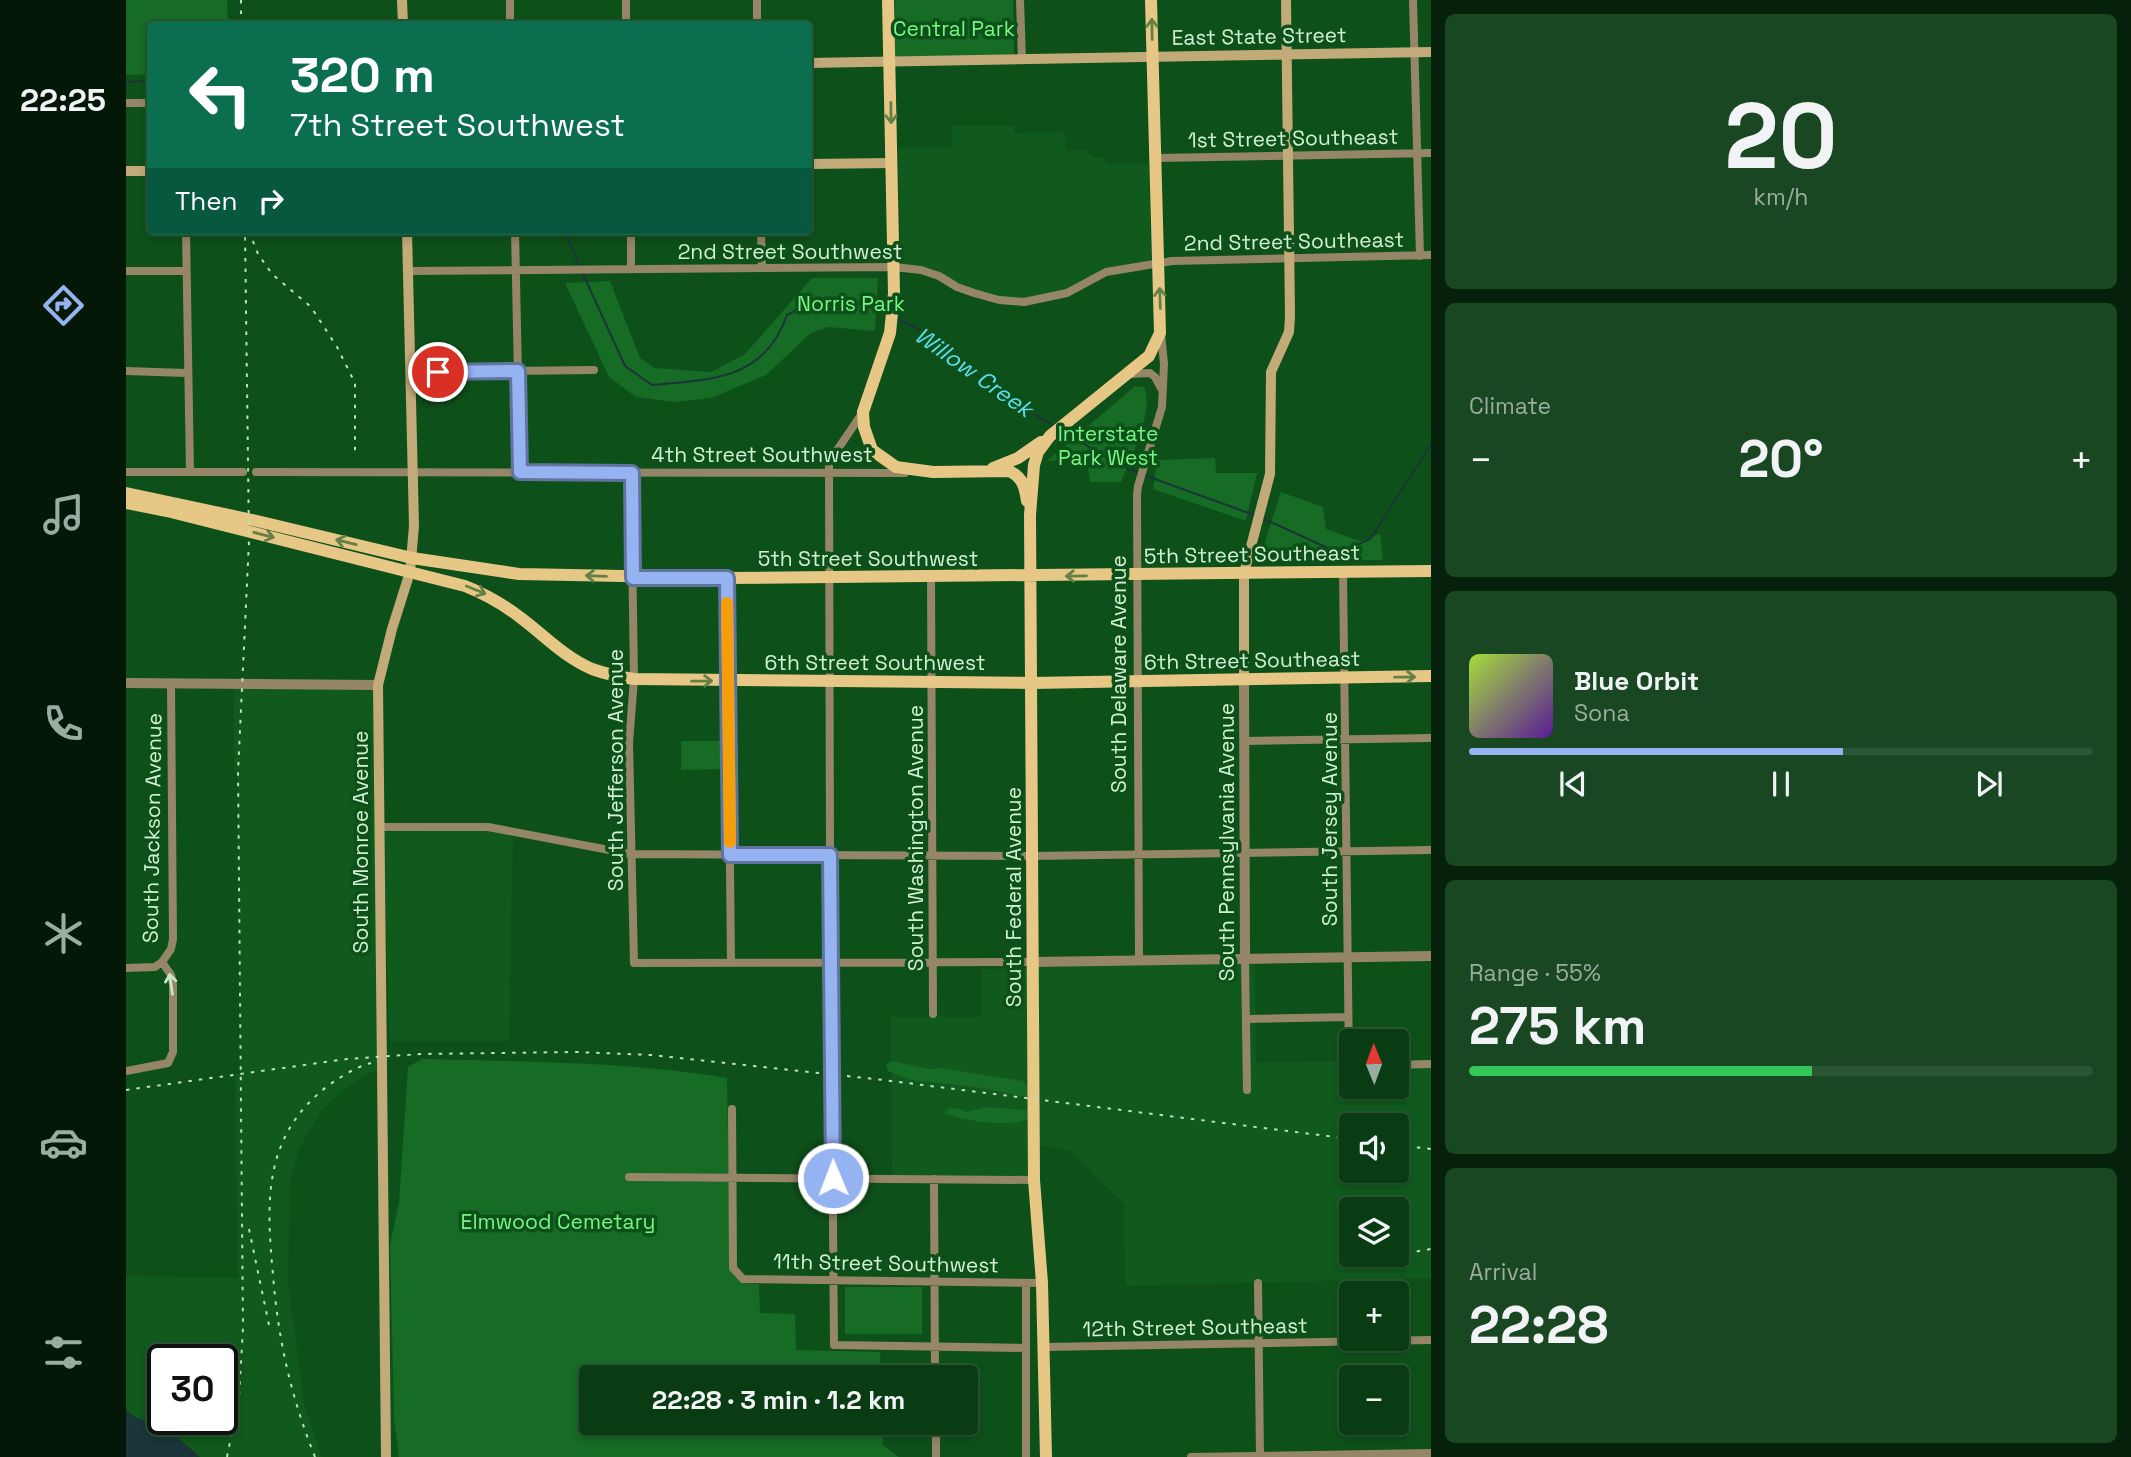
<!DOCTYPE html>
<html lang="en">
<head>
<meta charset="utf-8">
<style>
  body { margin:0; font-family:"Space Grotesk",sans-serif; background:#184722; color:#f1f3f6; height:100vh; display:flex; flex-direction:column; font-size:26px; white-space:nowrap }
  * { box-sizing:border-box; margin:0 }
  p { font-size:23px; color:#99ada0 }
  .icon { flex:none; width:38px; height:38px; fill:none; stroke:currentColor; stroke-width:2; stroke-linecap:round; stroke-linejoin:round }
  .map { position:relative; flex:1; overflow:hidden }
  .panel { display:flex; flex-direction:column; gap:14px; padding:14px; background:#06210b; width:700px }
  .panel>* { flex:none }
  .hud { position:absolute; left:21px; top:21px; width:665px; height:214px; border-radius:7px; box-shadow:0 4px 10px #0003,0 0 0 2px #2a5634; background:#0b6e4f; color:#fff; overflow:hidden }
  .needle { width:46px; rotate:359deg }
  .buttons { position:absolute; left:1213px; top:1029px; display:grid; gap:14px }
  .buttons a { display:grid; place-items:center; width:70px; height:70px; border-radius:7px; background:#0a3c14; box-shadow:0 4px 10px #0003,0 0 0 2px #2a5634; font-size:35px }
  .speed { position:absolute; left:21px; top:1344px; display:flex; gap:14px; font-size:35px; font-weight:700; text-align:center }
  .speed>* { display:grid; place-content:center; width:91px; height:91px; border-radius:50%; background:#0a3c14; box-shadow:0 4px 10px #0003,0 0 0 2px #2a5634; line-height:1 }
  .speed .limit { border:4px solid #111; border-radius:10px; background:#fff; color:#111 }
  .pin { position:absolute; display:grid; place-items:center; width:60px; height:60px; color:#fff; margin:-30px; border:4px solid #fff; border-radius:50%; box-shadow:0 2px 7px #0007 }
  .me { position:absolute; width:77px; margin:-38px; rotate:359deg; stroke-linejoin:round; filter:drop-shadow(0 0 5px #0008) }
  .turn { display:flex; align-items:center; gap:24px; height:147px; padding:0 28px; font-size:32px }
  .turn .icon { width:91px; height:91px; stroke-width:2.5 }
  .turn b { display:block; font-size:49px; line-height:60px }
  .then { display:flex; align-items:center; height:66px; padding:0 28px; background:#0003; gap:14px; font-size:26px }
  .big { font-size:52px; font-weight:700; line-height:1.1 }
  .panel .card { flex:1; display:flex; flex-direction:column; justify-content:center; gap:10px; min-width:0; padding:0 24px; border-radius:10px; background:#184722 }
  .panel .dial { align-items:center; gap:0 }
  .dial b { font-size:91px; line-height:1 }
  .song { display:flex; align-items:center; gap:21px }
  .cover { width:84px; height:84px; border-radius:10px; background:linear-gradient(135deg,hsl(80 70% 55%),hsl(270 70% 35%)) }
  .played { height:7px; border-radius:4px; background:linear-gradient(90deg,#95b2f1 60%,#2a5634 60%) }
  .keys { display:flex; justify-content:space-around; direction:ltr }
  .heat { display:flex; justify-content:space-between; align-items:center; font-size:38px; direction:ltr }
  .charge { height:10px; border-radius:5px; background:linear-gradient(90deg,#34c759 55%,#2a5634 0) }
  .trip { position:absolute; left:453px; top:1365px; width:399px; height:70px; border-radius:7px; background:#0a3c14; box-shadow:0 4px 10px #0003,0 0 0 2px #2a5634; font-weight:700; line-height:70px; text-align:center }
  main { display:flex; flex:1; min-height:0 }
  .menu { display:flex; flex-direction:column; width:126px; justify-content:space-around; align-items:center; background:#041808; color:#99ada0 }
  .menu .icon { width:49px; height:49px }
  .menu .active { color:#95b2f1 }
  .menu b { font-size:32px; color:#f1f3f6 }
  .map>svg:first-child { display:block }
  .built { fill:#105a1d; fill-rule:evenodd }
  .green { fill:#166b25 }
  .water { fill:#1b3538 }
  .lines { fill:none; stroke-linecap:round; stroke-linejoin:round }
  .stream { stroke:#1b3538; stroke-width:2 }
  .minor { stroke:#948666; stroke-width:8 }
  .tertiary { stroke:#948666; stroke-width:10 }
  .secondary { stroke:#c2ab79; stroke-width:10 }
  .primary { stroke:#e6c786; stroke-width:12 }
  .rail { stroke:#bce0be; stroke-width:2; stroke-dasharray:3.5 7; stroke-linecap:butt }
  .oneway { stroke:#648045 }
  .oneway2 { stroke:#cbe6c7 }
  .route-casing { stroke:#61749d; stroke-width:18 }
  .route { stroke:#95b2f1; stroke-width:12 }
  .slow { stroke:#f59e0b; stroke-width:12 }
  .labels { text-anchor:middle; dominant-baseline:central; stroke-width:7; stroke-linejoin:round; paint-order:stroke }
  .park-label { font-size:21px; fill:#76f683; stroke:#0e501a }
  .street-label { font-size:21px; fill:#d1f1d2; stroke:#0e501a }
  .water-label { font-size:23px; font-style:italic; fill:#5bdeed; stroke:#0e501a }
</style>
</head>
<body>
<main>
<nav class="menu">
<b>22:25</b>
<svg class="icon active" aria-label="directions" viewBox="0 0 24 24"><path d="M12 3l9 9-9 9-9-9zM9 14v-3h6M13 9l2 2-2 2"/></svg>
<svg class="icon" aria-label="music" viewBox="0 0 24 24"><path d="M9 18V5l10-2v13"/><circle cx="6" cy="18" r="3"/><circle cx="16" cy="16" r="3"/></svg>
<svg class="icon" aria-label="phone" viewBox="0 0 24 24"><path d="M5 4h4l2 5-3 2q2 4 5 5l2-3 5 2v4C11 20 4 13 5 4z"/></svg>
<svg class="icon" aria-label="climate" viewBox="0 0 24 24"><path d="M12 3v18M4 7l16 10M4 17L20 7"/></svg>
<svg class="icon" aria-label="car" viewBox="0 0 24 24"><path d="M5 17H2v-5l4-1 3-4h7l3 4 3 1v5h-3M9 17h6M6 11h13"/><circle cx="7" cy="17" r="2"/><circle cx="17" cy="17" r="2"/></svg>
<svg class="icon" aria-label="filters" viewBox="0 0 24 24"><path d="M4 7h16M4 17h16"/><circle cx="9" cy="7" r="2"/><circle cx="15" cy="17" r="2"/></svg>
</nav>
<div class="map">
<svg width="1305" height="1457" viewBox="0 0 1305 1457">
  <rect width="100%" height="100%" fill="#0e501a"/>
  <!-- built -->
  <path class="built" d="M 826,126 L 888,126 L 888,133 L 939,132 L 940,151 L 959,150 L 966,157 L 976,157 L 982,164 L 1023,164 L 1025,263 L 980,272 L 962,284 L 898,302 L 848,293 L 813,275 L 775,267 L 772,148 L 826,147 Z
    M 108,687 L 247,687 L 252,1051 L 250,1070 L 216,1091 L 194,1112 L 173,1149 L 164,1178 L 162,1282 L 178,1403 L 196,1457 L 0,1457 L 0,1276 L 112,1278 L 109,1075 L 114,1074 L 112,772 L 108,770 ZM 37,1360 L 96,1360 L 96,1419 L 37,1419 Z
    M 355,830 L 387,834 L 383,1041 L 264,1041 L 257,832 Z
    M 1129,963 L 1130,1063 L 1225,1061 L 1225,1087 L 1270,1087 L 1271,1060 L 1305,1060 L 1305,1278 L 999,1286 L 998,1204 L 944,1151 L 912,1145 L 909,967 ZM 1225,1125 L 1270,1125 L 1270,1171 L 1225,1171 ZM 1225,1209 L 1270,1209 L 1270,1255 L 1225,1255 Z
    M 903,968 L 906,1177 L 766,1176 L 765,1017 L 855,1017 L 856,969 Z"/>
  <!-- green -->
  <path class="green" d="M 0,0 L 101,0 L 102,24 L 24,24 L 24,74 L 3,75 L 0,74 Z
    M 769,0 L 887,0 L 888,55 L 769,57 Z
    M 686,278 L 752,278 L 749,331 L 702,327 L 685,333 L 640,375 L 585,398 L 549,402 L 510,397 L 483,377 L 439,283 L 484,281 L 514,358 L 529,368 L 585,372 L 619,354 Z
    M 1009,386 L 1018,387 C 1029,410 1004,459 995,482 L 964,482 L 961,460 L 921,461 Z
    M 1089,458 L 1090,473 L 1131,473 L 1120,521 L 1027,489 L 1031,460 Z
    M 1155,492 L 1197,507 L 1200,529 L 1234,541 L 1254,534 L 1257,560 L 1138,560 L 1138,545 Z
    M 555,741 L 603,741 L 603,769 L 555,770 Z
    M 296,1059 C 398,1062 500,1061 601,1078 L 604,1269 C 612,1282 618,1284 633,1284 L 634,1313 L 669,1314 L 670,1350 L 754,1352 L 755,1377 L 466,1377 L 466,1423 L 757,1423 L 757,1445 L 773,1457 L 273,1457 L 268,1418 L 264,1245 L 273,1203 L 282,1067 Z
    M 765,1061 L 804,1069 L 815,1068 L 897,1081 L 902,1086 L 904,1095 L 901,1097 L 849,1087 L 785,1080 L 762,1071 L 760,1065 Z
    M 861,1107 L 899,1110 L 903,1112 L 902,1119 C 884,1128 837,1121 818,1113 L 823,1108 L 834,1109 L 840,1112 Z
    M 719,1287 L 796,1287 L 796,1334 L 719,1334 Z"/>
  <!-- water -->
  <path class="water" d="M 0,1410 L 11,1418 L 39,1427 L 74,1457 L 0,1457 Z"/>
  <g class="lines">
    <!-- stream -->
    <path class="stream" d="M 0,82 L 24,81
      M 439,231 L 453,265
      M 457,274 L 499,366 L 526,385 C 585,379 638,381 661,315 C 698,295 722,297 760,313
      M 771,319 L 803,334 L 827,349 L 890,404 L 927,425
      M 938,432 L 990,463 L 1013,473
      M 1018,475 L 1128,515
      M 1136,518 L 1204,549 L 1225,548 L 1245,538 L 1305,444"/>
    <!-- minor -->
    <path class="minor" d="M 384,0 L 384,24
      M 500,0 L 500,24
      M 631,0 L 631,24
      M 894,0 L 896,60
      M 1287,0 L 1294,256
      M 0,103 L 24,103
      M 1030,158 L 1305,153
      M 60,231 L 64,472
      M 389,231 L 394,472
      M 505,231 L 505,269
      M 635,231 L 636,267
      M 0,271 L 60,271
      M 282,271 L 768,267 L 795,270 L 813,276 L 831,287 L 848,293 L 873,300 L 898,302 L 941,293 L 980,272 L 1046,261 L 1305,255
      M 0,371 L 61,373
      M 285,372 L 468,370
      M 1004,374 L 1024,373 L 1029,377 L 1035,388
      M 737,412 L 703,462 L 704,855 L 708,1345 L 900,1348
      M 0,472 L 117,472
      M 130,472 L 779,473
      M 505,473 L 508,679 L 503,743 L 508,963 L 906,962
      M 1217,572 L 1223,1065 L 1225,1065
      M 805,577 L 807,1014
      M 601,578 L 605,963
      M 1119,741 L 1305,738
      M 253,827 L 362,827 L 504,854 L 905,856 L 1305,850
      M 1119,959 L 1121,1090
      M 1013,960 L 1011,495 L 1012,486 L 1036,407 L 1038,364 L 1035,334
      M 0,968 L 29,967 L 36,962
      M 1121,1019 L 1222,1017
      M 1270,1065 L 1305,1064
      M 0,1071 L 42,1063 L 47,1052 L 47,984 L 45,975 L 36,962 L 45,949 L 47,939 L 45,684
      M 606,1109 L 607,1268 L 617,1279 L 916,1283
      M 503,1177 L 908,1180
      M 808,1179 L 809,1377
      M 900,1283 L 900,1457
      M 1132,1283 L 1134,1457
      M 918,1347 L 1305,1340
      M 810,1423 L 810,1457
      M 1065,1457 L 1305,1453"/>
    <!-- tertiary -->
    <path class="tertiary" d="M 1118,680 L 1119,959
      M 0,683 L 252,685
      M 906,962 L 1305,956"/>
    <!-- secondary -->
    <path class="secondary" d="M 276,0 L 277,24
      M 682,63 L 1305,52
      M 682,164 L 766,163
      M 0,171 L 24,171
      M 1118,680 L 1118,573 L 1144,474 L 1145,372 L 1163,332 L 1164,316 L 1160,0
      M 260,1457 L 252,685 L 266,629 L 284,572 L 288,526 L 281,231"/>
    <!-- primary -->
    <path class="primary" d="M 762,0 L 768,293 L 764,333 L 737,412 L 738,427 L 746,450 L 770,467 L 807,472 L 883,471 C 897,477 899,488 901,501
      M 867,468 L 892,458 L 915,442
      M 0,493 L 131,521 L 286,558 L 393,574 L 601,578 L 1305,571
      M 0,503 L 41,511 L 339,586 C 359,594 377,604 395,618 C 419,636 438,657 466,669 C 480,674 494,677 508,679 L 906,683 L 1305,676
      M 920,1457 L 916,1283 L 908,1180 L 904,515 L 908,465 L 912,452 L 924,436 L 1023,356 L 1034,333 L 1025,0"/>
    <!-- rail -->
    <path class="rail" d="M 115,0 L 115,24
      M 123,231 L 132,254 L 146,274 L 185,307 L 211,347 L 229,383 L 229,452
      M 0,1090 L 221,1059 L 294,1054 L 450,1052 L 525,1055 L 757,1080 L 1225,1139
      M 1270,1145 L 1305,1149
      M 123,1229 L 143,1325
      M 1249,1255 L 1270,1255
      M 1270,1255 L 1305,1249
      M 101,1457 L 113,1397 L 117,1328 L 112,772 L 123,541 L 119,231
      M 189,1457 C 165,1397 152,1339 147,1275 C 140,1200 137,1135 203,1085 C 216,1076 230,1067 245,1063"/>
  </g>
  <!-- one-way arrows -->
  <defs><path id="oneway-shaft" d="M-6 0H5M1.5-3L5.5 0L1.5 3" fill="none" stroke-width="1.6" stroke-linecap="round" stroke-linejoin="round" transform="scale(1.75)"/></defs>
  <g class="oneway">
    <use href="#oneway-shaft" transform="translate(1026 29) rotate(-91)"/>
    <use href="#oneway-shaft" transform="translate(765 113) rotate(89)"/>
    <use href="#oneway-shaft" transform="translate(1034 298) rotate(-92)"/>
    <use href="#oneway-shaft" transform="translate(138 535) rotate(14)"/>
    <use href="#oneway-shaft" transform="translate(220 542) rotate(-166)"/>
    <use href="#oneway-shaft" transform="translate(470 576) rotate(-178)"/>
    <use href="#oneway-shaft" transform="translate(950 576) rotate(179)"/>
    <use href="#oneway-shaft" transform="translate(350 590) rotate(22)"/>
    <use href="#oneway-shaft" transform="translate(1279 677) rotate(-1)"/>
    <use href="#oneway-shaft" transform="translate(576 681) rotate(-1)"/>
  </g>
  <use class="oneway2" href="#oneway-shaft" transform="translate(45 984) rotate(-98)"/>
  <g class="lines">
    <defs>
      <path id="route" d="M 312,372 L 392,371 L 394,472 L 506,473 L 507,578 L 601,578 L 604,855 L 704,855 L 707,1178"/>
    </defs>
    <!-- route casing -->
    <use href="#route" class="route-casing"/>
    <!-- route -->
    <use href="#route" class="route"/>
    <!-- slow -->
    <path class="slow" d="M 601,603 L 604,842"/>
  </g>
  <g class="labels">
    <!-- park labels -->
    <g class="park-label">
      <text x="828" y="28">Central Park</text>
      <text x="725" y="303">Norris Park</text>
      <text x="982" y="433">Interstate<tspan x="982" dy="24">Park West</tspan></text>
      <text x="432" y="1221">Elmwood Cemetary</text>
    </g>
    <!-- street labels -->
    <g class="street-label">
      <text transform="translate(1133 36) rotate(-1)">East State Street</text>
      <text transform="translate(1167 138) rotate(-1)">1st Street Southeast</text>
      <text transform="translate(1168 241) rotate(-1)">2nd Street Southeast</text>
      <text x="664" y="251">2nd Street Southwest</text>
      <text x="636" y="454">4th Street Southwest</text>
      <text transform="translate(1126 554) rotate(-1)">5th Street Southeast</text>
      <text x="742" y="558">5th Street Southwest</text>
      <text transform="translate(1126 660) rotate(-1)">6th Street Southeast</text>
      <text x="749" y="662">6th Street Southwest</text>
      <text transform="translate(992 674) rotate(-90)">South Delaware Avenue</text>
      <text transform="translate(489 770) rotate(-90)">South Jefferson Avenue</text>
      <text transform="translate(1203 819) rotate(-90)">South Jersey Avenue</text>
      <text transform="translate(26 828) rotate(-89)">South Jackson Avenue</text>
      <text transform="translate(789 838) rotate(-90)">South Washington Avenue</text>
      <text transform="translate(234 842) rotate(-90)">South Monroe Avenue</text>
      <text transform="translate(1100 842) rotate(-90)">South Pennsylvania Avenue</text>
      <text transform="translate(887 897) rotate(-90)">South Federal Avenue</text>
      <text transform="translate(760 1263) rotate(1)">11th Street Southwest</text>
      <text transform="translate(1069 1327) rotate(-1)">12th Street Southeast</text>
    </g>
    <!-- water labels -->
    <g class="water-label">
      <text transform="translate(848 372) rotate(35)">Willow Creek</text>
    </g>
  </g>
</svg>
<div class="buttons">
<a><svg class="needle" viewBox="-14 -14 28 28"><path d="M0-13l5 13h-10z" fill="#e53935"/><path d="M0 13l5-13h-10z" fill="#99ada0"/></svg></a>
<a><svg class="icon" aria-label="sound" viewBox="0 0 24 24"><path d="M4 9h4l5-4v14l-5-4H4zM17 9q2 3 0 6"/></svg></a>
<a><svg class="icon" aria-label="layers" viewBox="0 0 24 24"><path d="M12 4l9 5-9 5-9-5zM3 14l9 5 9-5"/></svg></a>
<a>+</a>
<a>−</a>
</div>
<div class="speed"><div class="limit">30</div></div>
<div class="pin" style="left:312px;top:372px;background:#d93025"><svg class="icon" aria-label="arrive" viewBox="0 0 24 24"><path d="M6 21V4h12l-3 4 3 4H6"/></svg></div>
<svg class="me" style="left:707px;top:1178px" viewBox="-20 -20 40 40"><circle r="17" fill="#95b2f1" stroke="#fff" stroke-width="3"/><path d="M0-11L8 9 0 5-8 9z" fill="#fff"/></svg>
<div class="trip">22:28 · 3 min · 1.2 km</div>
<div class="hud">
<div class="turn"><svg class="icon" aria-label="left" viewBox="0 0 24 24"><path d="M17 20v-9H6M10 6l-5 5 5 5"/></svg><div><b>320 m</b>7th Street Southwest</div></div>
<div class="then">Then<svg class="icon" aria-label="right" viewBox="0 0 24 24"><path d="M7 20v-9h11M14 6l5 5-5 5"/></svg></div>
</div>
</div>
<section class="panel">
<div class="card dial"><b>20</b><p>km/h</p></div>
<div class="card"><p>Climate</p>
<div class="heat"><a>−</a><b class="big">20°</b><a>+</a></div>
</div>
<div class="card">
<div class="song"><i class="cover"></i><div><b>Blue Orbit</b><p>Sona</p></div></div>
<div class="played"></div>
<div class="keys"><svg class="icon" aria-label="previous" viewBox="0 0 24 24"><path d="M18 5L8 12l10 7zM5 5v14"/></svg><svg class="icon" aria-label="pause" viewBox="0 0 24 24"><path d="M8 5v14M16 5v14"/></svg><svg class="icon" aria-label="next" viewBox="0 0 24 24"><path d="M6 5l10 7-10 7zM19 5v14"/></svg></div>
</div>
<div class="card"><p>Range · 55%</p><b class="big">275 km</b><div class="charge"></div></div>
<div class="card"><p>Arrival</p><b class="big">22:28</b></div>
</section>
</main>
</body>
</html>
